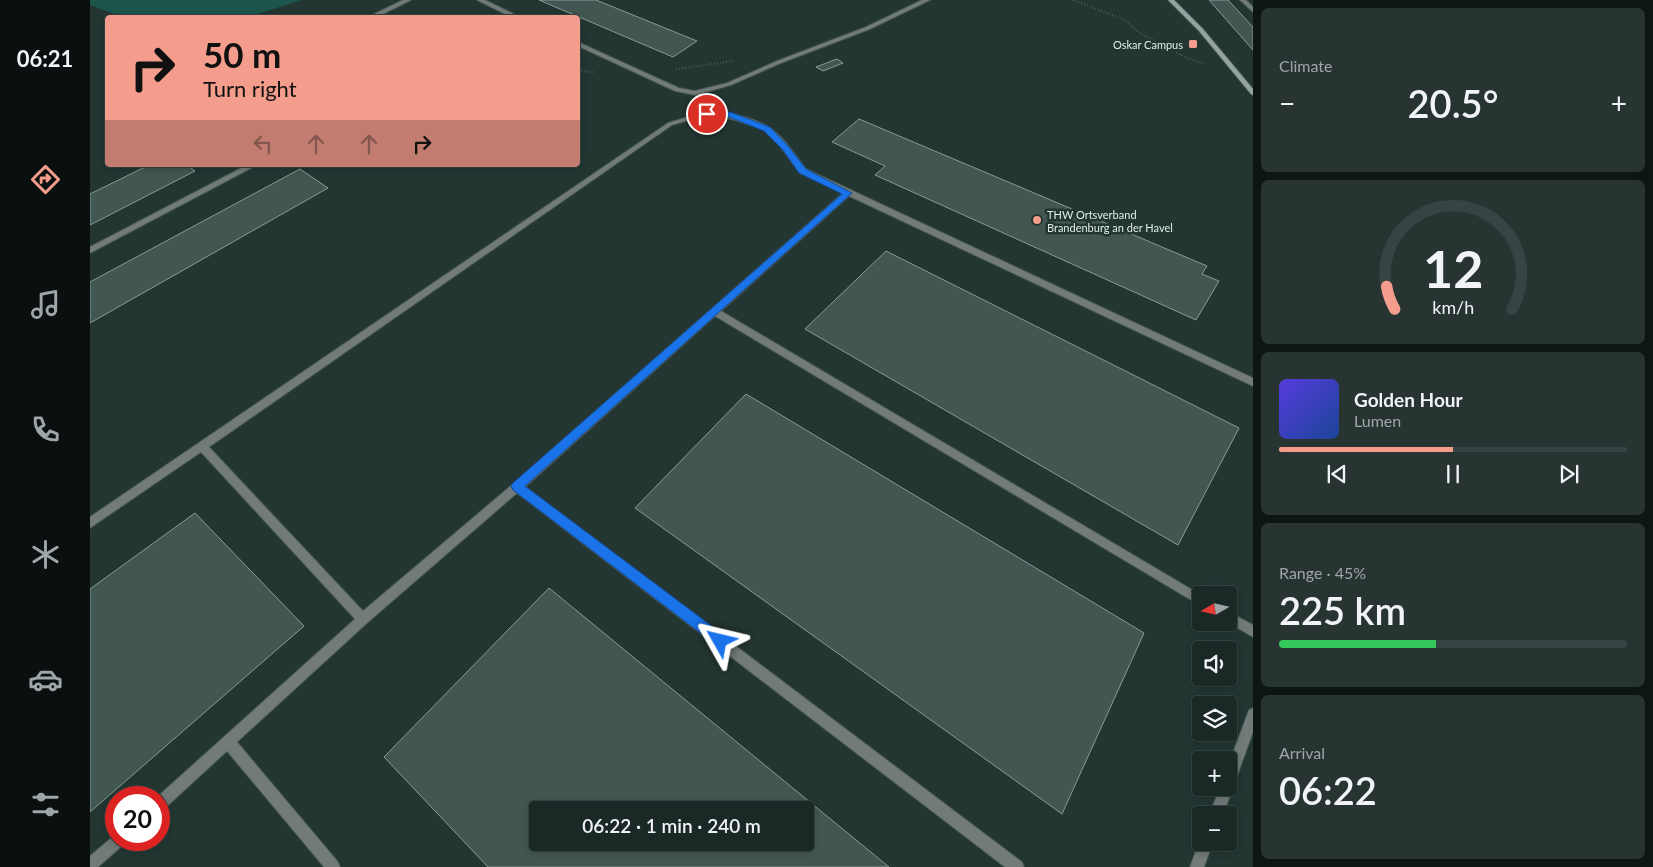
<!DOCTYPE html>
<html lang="en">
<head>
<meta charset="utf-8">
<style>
  body { margin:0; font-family:Lato,sans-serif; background:#273432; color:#f1f3f6; height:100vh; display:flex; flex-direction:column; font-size:19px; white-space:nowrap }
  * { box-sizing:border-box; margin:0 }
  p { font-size:16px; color:#9fa6a7 }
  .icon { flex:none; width:28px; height:28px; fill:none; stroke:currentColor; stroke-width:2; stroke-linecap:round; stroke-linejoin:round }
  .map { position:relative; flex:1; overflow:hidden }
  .drawer { display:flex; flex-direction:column; gap:8px; padding:8px; background:#0e1615; width:400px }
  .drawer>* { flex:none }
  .top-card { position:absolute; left:15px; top:15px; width:475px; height:152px; border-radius:5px; box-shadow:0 2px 8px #0003,0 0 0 1px #384443; background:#f49d8d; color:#111; overflow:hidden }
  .needle { width:32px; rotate:261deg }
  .buttons { position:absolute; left:1102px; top:586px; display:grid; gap:10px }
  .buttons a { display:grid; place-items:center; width:45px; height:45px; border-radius:5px; background:#1a2826; box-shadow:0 2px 8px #0003,0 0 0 1px #384443; font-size:25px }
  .speed { position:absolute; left:15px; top:786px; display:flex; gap:10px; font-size:25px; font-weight:700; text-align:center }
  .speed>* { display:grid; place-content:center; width:65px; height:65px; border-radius:50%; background:#1a2826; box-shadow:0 2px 8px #0003,0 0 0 1px #384443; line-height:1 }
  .speed .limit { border:8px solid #d22; background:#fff; color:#111 }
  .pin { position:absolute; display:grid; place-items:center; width:42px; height:42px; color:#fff; margin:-21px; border:2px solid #fff; border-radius:50%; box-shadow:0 1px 5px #0007 }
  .me { position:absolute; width:55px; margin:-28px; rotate:307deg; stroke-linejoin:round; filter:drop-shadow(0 0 4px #0008) }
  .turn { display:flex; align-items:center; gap:18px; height:105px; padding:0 15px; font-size:22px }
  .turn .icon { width:65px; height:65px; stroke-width:2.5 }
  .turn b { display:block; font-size:35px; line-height:42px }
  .lanes { display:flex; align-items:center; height:48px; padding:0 15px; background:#0003; justify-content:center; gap:25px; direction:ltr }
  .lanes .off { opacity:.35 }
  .big { font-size:38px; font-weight:600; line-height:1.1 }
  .drawer .widget { flex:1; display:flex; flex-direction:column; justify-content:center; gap:8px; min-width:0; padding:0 18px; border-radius:8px; background:#273432 }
  .drawer .dial { align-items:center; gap:0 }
  .dial svg { height:130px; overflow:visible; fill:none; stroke:#384443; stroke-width:7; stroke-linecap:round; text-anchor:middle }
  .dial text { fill:#f1f3f6; stroke:none }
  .song { display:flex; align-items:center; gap:15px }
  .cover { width:60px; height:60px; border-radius:8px; background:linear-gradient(135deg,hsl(250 70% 55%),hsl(220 70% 35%)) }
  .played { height:5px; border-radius:2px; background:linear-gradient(90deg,#f49d8d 50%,#384443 50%) }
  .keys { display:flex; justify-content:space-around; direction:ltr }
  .heat { display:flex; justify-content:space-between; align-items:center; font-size:28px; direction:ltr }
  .charge { height:8px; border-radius:4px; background:linear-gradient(90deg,#34c759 45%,#384443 0) }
  .trip { position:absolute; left:439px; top:801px; width:285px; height:50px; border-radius:5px; background:#1a2826; box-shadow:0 2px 8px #0003,0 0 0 1px #384443; font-weight:600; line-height:50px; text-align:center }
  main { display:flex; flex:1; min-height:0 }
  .tabs { display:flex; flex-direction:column; width:90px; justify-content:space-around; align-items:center; background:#0a100f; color:#9fa6a7 }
  .tabs .icon { width:35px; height:35px }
  .tabs .active { color:#f49d8d }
  .tabs b { font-size:22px; color:#f1f3f6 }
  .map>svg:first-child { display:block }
  .green { fill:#1b554c }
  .building { fill:#435752; stroke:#869c97; fill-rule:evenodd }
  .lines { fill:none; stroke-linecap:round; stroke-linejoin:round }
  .lane-casing { stroke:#41534f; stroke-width:2 }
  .secondary-casing { stroke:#41534f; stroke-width:2 }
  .path { stroke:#6f7f7b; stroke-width:2; stroke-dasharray:0.5 2.5; stroke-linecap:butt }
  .lane { fill:#727b79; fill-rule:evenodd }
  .secondary { fill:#96a4a1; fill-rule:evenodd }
  .route { fill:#1a73e8; stroke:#114b97 }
  .poi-dot { fill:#f49d8d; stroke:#233632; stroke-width:2 }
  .labels { text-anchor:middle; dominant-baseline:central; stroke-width:5; stroke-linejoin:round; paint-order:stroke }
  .far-poi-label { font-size:11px; fill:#e1ece9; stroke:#233632; text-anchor:end }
</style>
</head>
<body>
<main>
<nav class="tabs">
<b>06:21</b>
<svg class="icon active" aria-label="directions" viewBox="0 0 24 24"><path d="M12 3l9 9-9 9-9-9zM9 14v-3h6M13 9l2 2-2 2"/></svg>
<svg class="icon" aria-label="music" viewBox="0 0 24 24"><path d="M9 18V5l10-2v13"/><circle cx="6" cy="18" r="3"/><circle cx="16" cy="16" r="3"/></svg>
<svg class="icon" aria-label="phone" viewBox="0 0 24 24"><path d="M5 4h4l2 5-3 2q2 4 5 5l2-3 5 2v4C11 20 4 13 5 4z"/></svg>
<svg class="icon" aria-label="climate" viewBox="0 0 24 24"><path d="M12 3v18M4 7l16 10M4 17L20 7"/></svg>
<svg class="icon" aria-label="car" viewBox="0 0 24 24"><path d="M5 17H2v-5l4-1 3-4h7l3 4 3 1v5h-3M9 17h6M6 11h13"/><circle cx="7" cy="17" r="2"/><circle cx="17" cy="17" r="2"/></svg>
<svg class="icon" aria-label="filters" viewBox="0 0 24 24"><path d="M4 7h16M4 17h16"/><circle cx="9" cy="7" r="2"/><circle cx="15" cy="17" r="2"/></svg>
</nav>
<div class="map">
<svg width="1163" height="867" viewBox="0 0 1163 867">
  <rect width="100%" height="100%" fill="#233632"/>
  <!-- green -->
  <path class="green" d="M 0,0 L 212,0 L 154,18 L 32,17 L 0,5 Z"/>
  <!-- building -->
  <path class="building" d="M 449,0 L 506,0 L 607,41 L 583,57 Z
    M 1119,0 L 1138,0 L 1163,27 L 1163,50 Z
    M 747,59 L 753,63 L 733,71 L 726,67 Z
    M 769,119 L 1117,266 L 1112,274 L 1129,281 L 1106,320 L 785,175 L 795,166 L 742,142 Z
    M 59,165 L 97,165 L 105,171 L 0,225 L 0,194 Z
    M 210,169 L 238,188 L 0,323 L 0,282 Z
    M 796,251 L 1149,428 L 1088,545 L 715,329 Z
    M 656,394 L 1054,633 L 972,814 L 545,508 Z
    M 105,513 L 214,626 L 0,812 L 0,589 Z
    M 459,588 L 799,867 L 398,867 L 294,757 ZM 448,810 L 715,810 L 715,842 L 448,842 Z"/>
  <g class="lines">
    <defs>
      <path id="lane" d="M 313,0 L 321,0 L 285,18 L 276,18 Z
        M 387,0 L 395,0 L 432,18 L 423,18 Z
        M 832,0 L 840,0 L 780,29 L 691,63 L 641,85 L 605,95 L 585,91 L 488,46 L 488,42 L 490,43 L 589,88 L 605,91 L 637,83 L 687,61 L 776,27 Z
        M 1150,0 L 1156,0 L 1163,7 L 1163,12 Z
        M 628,112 C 645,114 667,119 680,128 C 695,138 705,155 716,169 L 1163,378 L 1163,386 L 759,196 L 631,311 L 1111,595 L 1111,606 L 625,316 L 435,487 L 932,862 L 934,867 L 915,867 L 427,493 L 277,623 L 147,742 L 248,862 L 250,867 L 234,867 L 137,751 L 74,809 L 69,811 L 69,798 L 66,798 L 265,619 L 111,452 L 0,528 L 0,517 L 578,123 L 610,113 ZM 610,117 L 638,118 L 673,129 L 689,145 L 710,173 L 753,193 L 423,484 L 273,611 L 119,447 L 582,125 Z
        M 157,165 L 167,165 L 0,253 L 0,247 Z
        M 1139,612 L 1163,625 L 1163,637 L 1137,622 L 1139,622 Z
        M 1163,708 L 1163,732 L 1133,815 L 1119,815 L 1130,788 L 1139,788 L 1139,763 L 1159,710 Z
        M 26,834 L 26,840 L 35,840 L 33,845 L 8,867 L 0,867 L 0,856 Z
        M 1111,837 L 1111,842 L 1123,842 L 1114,867 L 1100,867 Z"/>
      <path id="secondary" d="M 1078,0 L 1084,0 L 1113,29 L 1163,89 L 1163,95 L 1161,94 L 1109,31 Z"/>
    </defs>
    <!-- lane casing -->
    <use href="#lane" class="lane-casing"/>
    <!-- secondary casing -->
    <use href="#secondary" class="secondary-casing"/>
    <!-- path -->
    <path class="path" d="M 983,0 L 1035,20 L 1048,32 L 1099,59 L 1116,64
      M 586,69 L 644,61
      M 488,71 L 505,72"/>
    <!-- lane -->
    <use href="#lane" class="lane"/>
    <!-- secondary -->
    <use href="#secondary" class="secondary"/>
  </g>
  <!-- route -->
  <path class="route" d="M 617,112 L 640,112 L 680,127 L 698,146 L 716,169 L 762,193 L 435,486 L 635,636 L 637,641 L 635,646 L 630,648 L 423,490 L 421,486 L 423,483 L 752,194 L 709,173 L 693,150 L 674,131 L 639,117 L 614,116 L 613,114 Z"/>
  <!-- markers -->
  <g class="poi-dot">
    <rect x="1098" y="39" width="10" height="10" rx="2.5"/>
    <circle cx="947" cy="220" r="5"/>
  </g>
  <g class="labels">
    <!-- far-poi labels -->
    <g class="far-poi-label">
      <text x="1093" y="44">Oskar Campus</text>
      <text x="957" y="214" text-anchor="start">THW Ortsverband<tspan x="957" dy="13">Brandenburg an der Havel</tspan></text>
    </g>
  </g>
</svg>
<div class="buttons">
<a><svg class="needle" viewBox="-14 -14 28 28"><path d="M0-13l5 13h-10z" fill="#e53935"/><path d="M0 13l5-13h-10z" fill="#9fa6a7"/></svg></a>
<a><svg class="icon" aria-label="sound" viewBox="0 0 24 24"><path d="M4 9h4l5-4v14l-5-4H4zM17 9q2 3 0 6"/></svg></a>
<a><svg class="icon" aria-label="layers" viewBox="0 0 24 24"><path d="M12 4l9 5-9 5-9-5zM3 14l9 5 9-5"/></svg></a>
<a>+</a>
<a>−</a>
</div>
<div class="speed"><div class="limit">20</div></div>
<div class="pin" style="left:617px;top:114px;background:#d93025"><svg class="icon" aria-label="arrive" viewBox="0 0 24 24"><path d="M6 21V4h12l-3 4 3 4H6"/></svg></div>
<svg class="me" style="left:630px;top:641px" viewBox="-20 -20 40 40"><path d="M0-17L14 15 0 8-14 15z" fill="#1a73e8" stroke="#fff" stroke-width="4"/></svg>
<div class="trip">06:22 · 1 min · 240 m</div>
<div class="top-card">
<div class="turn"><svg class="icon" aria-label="right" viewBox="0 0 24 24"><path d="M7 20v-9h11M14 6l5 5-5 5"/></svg><div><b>50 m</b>Turn right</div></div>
<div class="lanes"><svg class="icon off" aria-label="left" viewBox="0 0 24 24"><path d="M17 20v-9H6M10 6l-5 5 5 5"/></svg><svg class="icon off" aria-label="ahead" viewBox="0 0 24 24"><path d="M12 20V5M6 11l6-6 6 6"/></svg><svg class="icon off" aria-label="ahead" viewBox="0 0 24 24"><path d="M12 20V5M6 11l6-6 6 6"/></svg><svg class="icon" aria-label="right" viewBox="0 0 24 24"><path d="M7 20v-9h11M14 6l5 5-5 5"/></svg></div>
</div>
</div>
<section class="drawer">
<div class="widget"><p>Climate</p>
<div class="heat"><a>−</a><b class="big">20.5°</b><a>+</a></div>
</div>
<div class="widget dial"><svg viewBox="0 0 100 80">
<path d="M14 69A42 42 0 1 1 86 69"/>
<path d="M14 69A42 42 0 0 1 9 55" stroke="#f49d8d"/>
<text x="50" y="56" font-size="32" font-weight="700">12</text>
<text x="50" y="72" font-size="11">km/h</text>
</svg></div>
<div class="widget">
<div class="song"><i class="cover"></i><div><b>Golden Hour</b><p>Lumen</p></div></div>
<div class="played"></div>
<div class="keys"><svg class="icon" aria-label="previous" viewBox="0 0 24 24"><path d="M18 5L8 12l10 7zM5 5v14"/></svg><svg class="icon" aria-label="pause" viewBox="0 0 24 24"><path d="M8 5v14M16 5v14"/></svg><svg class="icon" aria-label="next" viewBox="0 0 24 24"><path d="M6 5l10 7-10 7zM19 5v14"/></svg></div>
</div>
<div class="widget"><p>Range · 45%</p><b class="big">225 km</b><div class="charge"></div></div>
<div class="widget"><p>Arrival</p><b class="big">06:22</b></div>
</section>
</main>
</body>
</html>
